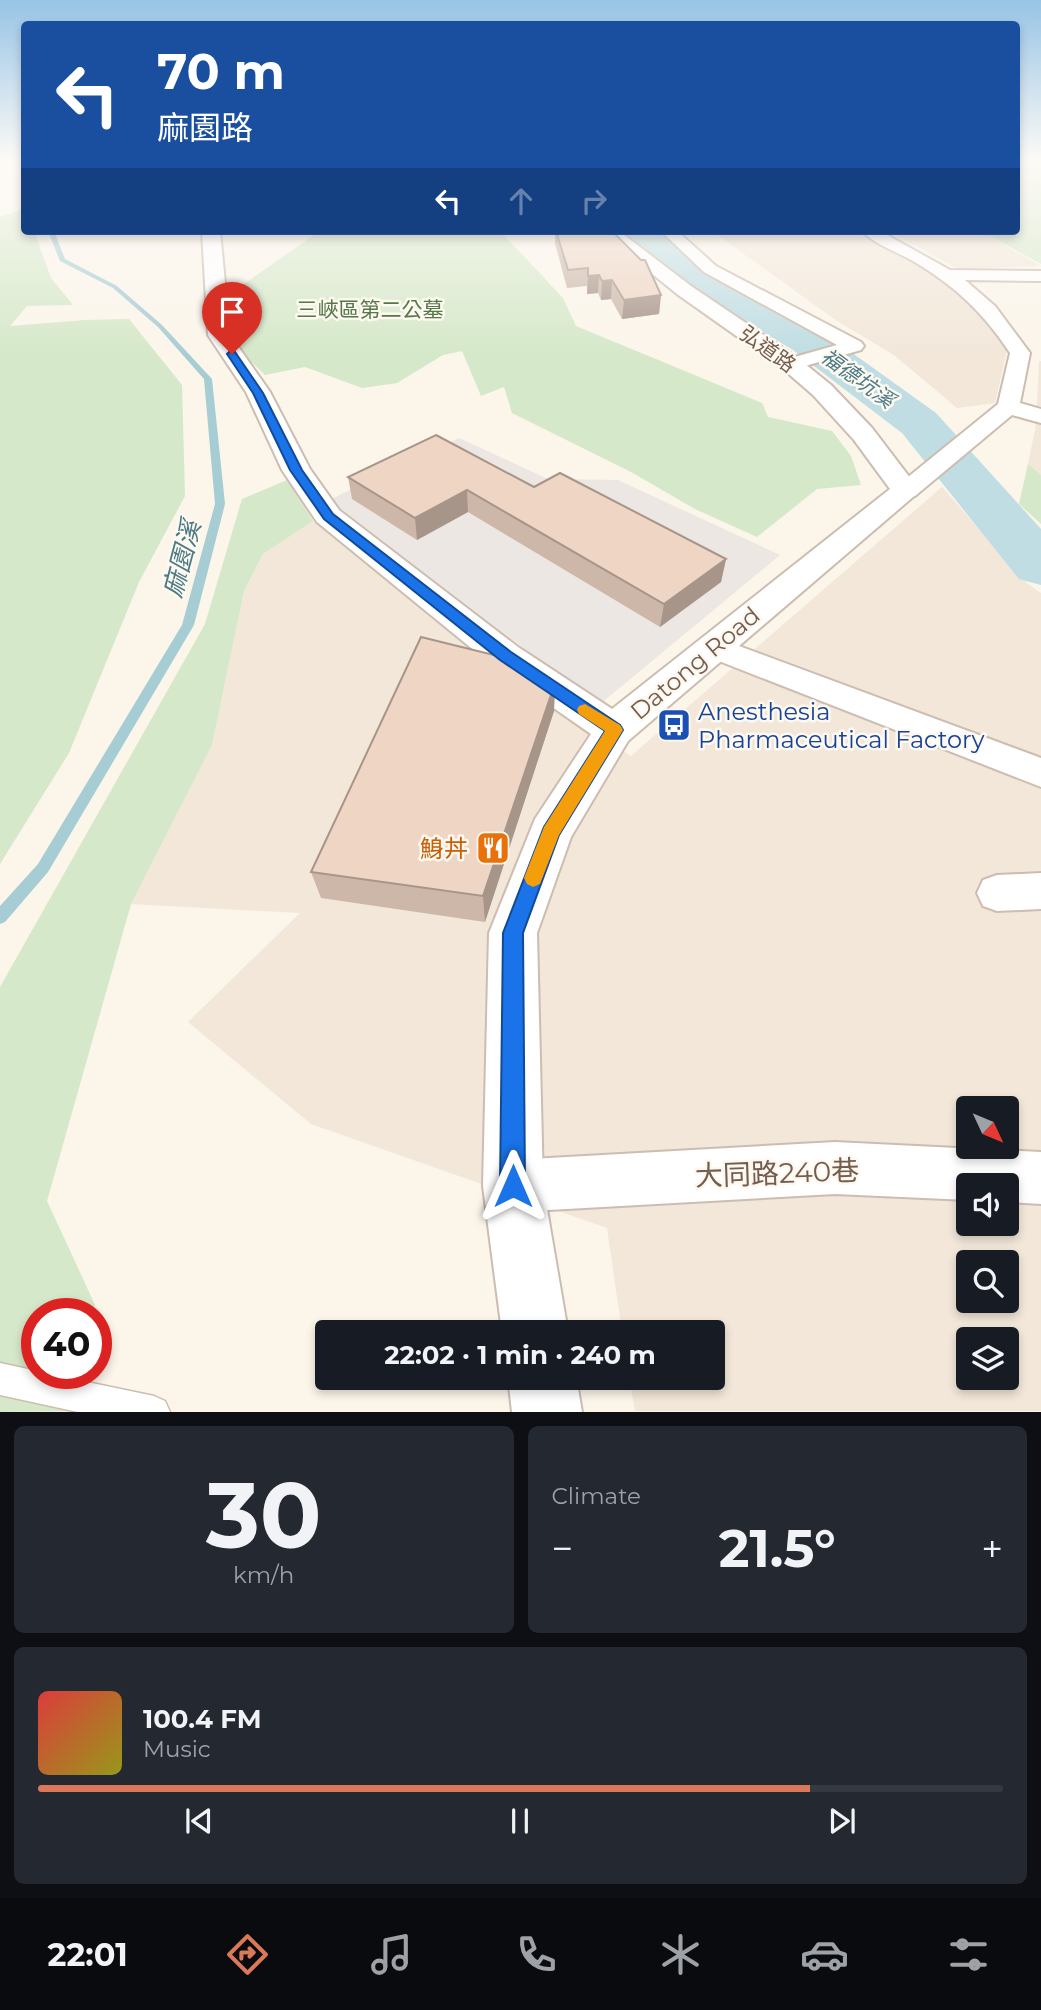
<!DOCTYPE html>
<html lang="en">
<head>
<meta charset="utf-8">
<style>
  body { margin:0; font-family:Montserrat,"Noto Sans TC",sans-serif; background:#242831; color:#f1f3f6; height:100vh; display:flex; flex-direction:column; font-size:26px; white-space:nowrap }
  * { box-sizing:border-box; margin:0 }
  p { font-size:23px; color:#9ea1a6 }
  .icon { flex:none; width:38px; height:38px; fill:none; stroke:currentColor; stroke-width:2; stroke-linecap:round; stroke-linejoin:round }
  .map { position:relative; height:1412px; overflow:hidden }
  .side { display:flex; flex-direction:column; gap:14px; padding:14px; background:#0d0f14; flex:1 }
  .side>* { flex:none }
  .hud { position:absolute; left:21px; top:21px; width:999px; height:214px; border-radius:7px; box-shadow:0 4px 10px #0003; background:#1a4fa0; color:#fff; overflow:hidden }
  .needle { width:46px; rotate:134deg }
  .controls { position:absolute; left:956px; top:1096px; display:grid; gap:14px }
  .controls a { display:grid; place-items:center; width:63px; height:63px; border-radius:7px; background:#171b24; box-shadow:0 4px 10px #0003; font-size:35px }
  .speed { position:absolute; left:21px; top:1298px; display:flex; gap:14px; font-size:35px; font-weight:700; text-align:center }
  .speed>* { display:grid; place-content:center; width:91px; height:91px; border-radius:50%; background:#171b24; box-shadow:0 4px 10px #0003; line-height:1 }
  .speed .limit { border:10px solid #d22; background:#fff; color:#111 }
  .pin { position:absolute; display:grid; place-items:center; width:60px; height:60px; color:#fff; margin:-72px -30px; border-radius:50% 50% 50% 0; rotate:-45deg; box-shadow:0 0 7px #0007 }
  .pin .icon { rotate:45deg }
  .me { position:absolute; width:77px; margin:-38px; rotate:0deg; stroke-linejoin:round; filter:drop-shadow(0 0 5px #0008) }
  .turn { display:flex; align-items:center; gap:24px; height:147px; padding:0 21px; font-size:32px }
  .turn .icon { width:91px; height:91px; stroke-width:2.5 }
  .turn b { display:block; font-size:49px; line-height:60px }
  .lanes { display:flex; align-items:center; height:66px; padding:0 21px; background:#0003; justify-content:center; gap:35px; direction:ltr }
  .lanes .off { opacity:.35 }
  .big { font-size:52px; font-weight:700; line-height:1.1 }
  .side .widget { flex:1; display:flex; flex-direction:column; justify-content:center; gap:10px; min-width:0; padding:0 24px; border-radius:10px; background:#242831 }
  .side .dial { align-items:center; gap:0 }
  .dial b { font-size:91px; line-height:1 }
  .song { display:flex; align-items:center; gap:21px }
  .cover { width:84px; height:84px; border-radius:10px; background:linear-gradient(135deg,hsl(0 70% 55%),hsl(60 70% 35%)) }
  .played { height:7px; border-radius:4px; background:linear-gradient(90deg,#da795a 80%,#363941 80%) }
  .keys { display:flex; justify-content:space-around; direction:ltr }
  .heat { display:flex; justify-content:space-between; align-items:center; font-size:38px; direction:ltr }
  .side .tiles { flex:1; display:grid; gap:14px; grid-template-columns:1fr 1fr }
  .widget:last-child { grid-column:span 2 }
  .trip { position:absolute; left:315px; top:1320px; width:410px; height:70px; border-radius:7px; background:#171b24; box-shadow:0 4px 10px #0003; font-weight:700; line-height:70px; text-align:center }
  .menu { display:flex; height:112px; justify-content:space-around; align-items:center; background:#090b0e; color:#9ea1a6 }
  .menu .icon { width:49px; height:49px }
  .menu .selected { color:#da795a }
  .menu b { font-size:32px; color:#f1f3f6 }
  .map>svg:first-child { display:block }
  .residential { fill:#f2e7d9; fill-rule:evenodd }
  .industrial { fill:#ece7e2 }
  .green { fill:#d5e8c9 }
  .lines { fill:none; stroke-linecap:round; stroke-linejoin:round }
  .stream { fill:#a6ccd4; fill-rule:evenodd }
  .river { fill:#bfdde3; fill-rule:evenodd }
  .service-casing { stroke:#ccbdb0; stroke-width:3 }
  .minor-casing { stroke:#ccbdb0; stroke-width:4 }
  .tertiary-casing { stroke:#ccbdb0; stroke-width:4 }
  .service { fill:#fff; fill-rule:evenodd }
  .minor { fill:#fff; fill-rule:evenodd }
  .tertiary { fill:#fff; fill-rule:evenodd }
  .wall { fill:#cdb7a9 }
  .shaded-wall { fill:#a79589 }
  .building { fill:#eed5c4; stroke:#a79589; stroke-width:2 }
  .route { fill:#1a73e8; stroke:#114b97; stroke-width:2 }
  .slow { fill:#f59e0b }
  .labels { text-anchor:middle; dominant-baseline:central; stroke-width:5; stroke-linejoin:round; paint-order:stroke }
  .far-park-label { font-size:21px; fill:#557848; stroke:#fef9f0 }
  .far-street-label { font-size:21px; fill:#745d4f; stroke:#fef9f0 }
  .far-water-label { font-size:21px; font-style:italic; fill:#4a7a85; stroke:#fef9f0 }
  .street-label { font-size:24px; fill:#745d4f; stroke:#fef9f0 }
  .transit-label { font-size:24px; fill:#164399; stroke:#fef9f0; text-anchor:start }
  .food-label { font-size:24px; fill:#c56008; stroke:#fef9f0; text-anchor:end }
  .water-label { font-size:26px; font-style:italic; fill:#4a7a85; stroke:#fef9f0 }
  .near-street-label { font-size:28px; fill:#745d4f; stroke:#fef9f0 }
</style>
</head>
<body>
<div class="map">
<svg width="1041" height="1412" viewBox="0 0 1041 1412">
  <rect width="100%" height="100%" fill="#fbf5ea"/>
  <!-- residential -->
  <path class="residential" d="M 712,231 L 856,231 L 950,282 L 974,304 L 1007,350 L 995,403 L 957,408 L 894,355 L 837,321 Z
    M 888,231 L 980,231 L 1041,266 L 958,269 Z
    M 1039,361 L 1041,361 L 1041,475 L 1028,464 L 1036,425 Z
    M 942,487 L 1028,584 L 1041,593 L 1041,1411 L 635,1411 L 629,1377 L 712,1377 L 712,1332 L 622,1332 L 607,1228 L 311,1124 L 188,1022 L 300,913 L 131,904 L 212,745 L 244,591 L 263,554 L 313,521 L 497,666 L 631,756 ZM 968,1108 L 1006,1108 L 1006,1146 L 968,1146 ZM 968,1185 L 1006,1185 L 1006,1223 L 968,1223 ZM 968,1262 L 1006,1262 L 1006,1300 L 968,1300 ZM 968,1339 L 1006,1339 L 1006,1377 L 968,1377 Z"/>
  <!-- industrial -->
  <path class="industrial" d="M 459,438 L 548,479 L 618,480 L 780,555 L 599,705 L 329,500 Z"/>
  <!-- green -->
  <path class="green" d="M 1017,160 L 1041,160 L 1041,264 L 980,231 L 1017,231 Z
    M 24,209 L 24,231 L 34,231 L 51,278 L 73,305 L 27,306 L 10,326 L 85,320 L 129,319 L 182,385 L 185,496 L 139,582 L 69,753 L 0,864 L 0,217 Z
    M 316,231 L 500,231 L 563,298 L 576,326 L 762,403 L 768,417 L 832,431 L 851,456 L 861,485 L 817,489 L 757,537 L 695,509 L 631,472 L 512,413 L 504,387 L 481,396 L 462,351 L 443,355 L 397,383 L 362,388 L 305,367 L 265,375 L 233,344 L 224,298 L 314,235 Z
    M 1028,464 L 1041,475 L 1041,524 L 1019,504 Z
    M 287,480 L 313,521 L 263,554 L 244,591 L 212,745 L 131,904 L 47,1201 L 95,1305 L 93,1314 L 37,1314 L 37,1374 L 83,1374 L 76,1411 L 0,1412 L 0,987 L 205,624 L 242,499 Z"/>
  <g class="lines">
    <!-- stream -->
    <path class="stream" d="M 48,231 L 54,231 L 65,259 L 117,286 L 162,325 L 212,379 L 225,504 L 194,625 L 48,872 L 5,922 L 0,924 L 0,906 L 38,864 L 182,625 L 215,504 L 204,379 L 158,327 L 113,288 L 60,261 Z"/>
    <!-- river -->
    <path class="river" d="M 623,231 L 659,231 L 694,259 L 823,332 L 936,413 L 1041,529 L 1041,585 L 1019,579 L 902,433 L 793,350 L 668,275 Z"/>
    <defs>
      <path id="service" d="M 0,1363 L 37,1371 L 37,1374 L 49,1374 L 154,1396 L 165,1401 L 170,1412 L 78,1412 L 0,1395 Z"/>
      <path id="minor" d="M 661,231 L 677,231 L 716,266 L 861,342 L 864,346 L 861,350 L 791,370 L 784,368 L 781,364 L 784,360 L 837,345 L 704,272 Z
        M 862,231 L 880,231 L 950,270 L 1041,271 L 1041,281 L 965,280 L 995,306 L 1030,353 L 1020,403 L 1041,409 L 1041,423 L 1012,415 L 915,496 L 906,498 L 897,496 L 894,491 L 897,486 L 998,404 L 1010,353 C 984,313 954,285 913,261 C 897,252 874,244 862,231 Z
        M 712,636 L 1041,758 L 1041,787 L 701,654 L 697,647 L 701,640 Z
        M 1041,873 L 1041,909 L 997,911 L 983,906 L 977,893 L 983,880 L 997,875 Z
        M 835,1142 L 1041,1152 L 1041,1204 L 1006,1202 L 1006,1185 L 968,1185 L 968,1200 L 835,1194 L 513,1212 L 495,1204 L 487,1186 L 495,1168 L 513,1160 Z"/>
      <path id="tertiary" d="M 202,231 L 220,231 L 230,335 L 270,392 L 310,469 L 339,510 L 518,647 L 612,709 L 890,489 L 854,440 L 813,395 L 783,369 L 677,294 L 599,231 L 619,231 L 691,286 L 799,359 L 831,385 L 872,428 L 920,491 L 628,741 L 571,837 L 537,933 L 543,1186 L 568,1332 L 502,1332 L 483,1186 L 489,933 L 535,819 L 591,734 L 492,665 L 317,522 L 282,470 L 246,392 L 208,335 Z
        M 508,1377 L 576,1377 L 582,1412 L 512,1412 Z"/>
    </defs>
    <!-- service casing -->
    <use href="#service" class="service-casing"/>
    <!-- minor casing -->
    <use href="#minor" class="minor-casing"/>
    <!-- tertiary casing -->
    <use href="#tertiary" class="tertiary-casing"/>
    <!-- service -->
    <use href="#service" class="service"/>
    <!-- minor -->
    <use href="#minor" class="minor"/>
    <!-- tertiary -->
    <use href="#tertiary" class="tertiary"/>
  </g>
  <!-- wall -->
  <path class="wall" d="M 555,231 L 612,231 L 661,295 L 659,314 L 622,319 L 611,299 L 601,300 L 598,293 L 587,294 L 587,286 L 567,288 L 555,243 Z
    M 348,477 L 534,487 L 726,559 L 721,582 L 660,627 L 468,512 L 417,540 L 352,499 Z
    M 555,683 L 554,711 L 485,922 L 321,898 L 311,872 Z"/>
  <!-- shaded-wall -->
  <path class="shaded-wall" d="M 599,275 L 598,293 L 587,294 L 588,276 Z
    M 612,280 L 611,299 L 601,300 L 602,281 Z
    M 661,295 L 659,314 L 622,319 L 624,300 Z
    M 467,490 L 468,512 L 417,540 L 415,518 Z
    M 726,559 L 721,582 L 660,627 L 664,604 Z
    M 555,683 L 554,711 L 485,922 L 483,896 Z"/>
  <!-- building -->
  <path class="building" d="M 556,231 L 612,231 L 641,260 L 645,260 L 661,295 L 624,300 L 612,280 L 602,281 L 599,275 L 588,276 L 588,268 L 568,270 Z
    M 436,435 L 534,487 L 560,473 L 726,559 L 664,604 L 467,490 L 415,518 L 348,477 Z
    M 421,637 L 526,663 L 555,683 L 483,896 L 311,872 Z"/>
  <!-- sky -->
  <linearGradient id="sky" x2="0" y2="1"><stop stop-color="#97c4e6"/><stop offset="0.45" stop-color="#fdfaf6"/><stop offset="1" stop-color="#fdfaf6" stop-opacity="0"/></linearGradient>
  <rect width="1041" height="357" fill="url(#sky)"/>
  <!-- route -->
  <path class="route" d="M 229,352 L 235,352 L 263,393 L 302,470 L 333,514 L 511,652 L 620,725 L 623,730 L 559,835 L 523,933 L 525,1186 L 522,1195 L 513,1198 L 504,1195 L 500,1186 L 503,933 L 544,827 L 605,731 L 500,660 L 324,519 L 290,470 L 253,393 L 227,354 Z"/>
  <!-- slow -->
  <path class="slow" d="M 585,704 L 620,725 L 623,730 L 559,835 L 540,884 L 533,887 L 527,884 L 524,878 L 544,827 L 605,731 L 579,714 L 577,710 L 579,706 Z"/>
  <!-- icons -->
  <defs>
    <symbol id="bus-square" viewBox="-11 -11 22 22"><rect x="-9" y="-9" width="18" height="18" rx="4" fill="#1a4fb4" stroke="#fef9f0"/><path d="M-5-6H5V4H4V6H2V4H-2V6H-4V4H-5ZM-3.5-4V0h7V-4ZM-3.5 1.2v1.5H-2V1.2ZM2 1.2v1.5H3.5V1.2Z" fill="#fff"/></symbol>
    <symbol id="restaurant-square" viewBox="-11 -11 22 22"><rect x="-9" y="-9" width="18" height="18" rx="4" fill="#e8710a" stroke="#fef9f0"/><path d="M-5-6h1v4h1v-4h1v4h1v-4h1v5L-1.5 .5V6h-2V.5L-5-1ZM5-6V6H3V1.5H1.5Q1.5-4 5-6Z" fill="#fff"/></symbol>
  </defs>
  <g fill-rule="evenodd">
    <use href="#bus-square" x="655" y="706" width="38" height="38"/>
    <use href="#restaurant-square" x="474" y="829" width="38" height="38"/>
  </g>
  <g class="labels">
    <!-- far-park labels -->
    <g class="far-park-label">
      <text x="370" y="309">三峽區第二公墓</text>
    </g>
    <!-- far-street labels -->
    <g class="far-street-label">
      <text transform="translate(768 349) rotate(36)">弘道路</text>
    </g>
    <!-- far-water labels -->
    <g class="far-water-label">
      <text transform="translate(858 378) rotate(36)">福德坑溪</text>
    </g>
    <!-- street labels -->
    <g class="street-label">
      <text transform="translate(695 663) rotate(-40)">Datong Road</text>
    </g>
    <!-- transit labels -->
    <g class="transit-label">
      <text x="698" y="711">Anesthesia<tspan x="698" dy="28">Pharmaceutical Factory</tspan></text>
    </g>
    <!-- food labels -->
    <g class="food-label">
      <text x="468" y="848">鯓丼</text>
    </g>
    <!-- water labels -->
    <g class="water-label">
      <text transform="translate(182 559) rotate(-75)">麻園溪</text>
    </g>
    <!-- near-street labels -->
    <g class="near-street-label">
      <text transform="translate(777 1173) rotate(-2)">大同路240巷</text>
    </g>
  </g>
</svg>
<div class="controls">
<a><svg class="needle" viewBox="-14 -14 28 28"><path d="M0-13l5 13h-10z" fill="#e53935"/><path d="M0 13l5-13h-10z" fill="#9ea1a6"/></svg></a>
<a><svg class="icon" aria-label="sound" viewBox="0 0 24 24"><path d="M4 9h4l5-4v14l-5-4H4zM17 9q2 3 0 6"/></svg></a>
<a><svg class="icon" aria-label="search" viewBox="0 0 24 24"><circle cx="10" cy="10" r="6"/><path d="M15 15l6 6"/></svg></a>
<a><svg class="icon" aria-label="layers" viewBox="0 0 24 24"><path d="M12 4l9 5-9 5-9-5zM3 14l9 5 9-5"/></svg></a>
</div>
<div class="speed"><div class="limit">40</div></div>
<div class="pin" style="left:232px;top:354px;background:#d93025"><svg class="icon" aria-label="arrive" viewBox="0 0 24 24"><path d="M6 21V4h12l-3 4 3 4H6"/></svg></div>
<svg class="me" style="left:513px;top:1186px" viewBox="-20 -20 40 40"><path d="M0-17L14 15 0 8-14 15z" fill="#1a73e8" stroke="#fff" stroke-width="4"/></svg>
<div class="trip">22:02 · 1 min · 240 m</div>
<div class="hud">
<div class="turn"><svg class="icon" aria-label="left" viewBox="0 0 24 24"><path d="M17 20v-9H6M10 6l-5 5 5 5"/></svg><div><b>70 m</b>麻園路</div></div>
<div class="lanes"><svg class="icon" aria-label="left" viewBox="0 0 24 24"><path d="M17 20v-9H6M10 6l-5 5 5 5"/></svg><svg class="icon off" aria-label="ahead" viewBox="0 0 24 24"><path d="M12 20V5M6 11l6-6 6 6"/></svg><svg class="icon off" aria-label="right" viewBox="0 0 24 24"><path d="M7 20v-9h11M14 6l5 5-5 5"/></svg></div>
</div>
</div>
<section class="side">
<div class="tiles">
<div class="widget dial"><b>30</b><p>km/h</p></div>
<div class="widget"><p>Climate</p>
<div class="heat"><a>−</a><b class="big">21.5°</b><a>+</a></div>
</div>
<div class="widget">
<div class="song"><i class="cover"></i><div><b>100.4 FM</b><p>Music</p></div></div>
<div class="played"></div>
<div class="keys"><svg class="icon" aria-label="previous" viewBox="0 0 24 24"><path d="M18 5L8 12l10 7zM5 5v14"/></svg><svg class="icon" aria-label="pause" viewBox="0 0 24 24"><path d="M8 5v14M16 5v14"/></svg><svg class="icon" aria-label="next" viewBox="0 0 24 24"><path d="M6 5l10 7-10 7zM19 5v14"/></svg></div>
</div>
</div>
</section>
<nav class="menu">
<b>22:01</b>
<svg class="icon selected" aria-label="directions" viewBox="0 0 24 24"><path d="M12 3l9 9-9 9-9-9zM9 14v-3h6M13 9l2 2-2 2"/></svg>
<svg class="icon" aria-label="music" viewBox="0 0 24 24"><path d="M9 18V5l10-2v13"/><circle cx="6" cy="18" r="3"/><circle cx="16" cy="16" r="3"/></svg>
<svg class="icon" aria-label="phone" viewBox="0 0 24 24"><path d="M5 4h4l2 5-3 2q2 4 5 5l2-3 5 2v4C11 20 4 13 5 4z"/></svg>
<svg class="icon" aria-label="climate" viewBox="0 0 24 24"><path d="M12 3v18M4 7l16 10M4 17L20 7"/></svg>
<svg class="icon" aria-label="car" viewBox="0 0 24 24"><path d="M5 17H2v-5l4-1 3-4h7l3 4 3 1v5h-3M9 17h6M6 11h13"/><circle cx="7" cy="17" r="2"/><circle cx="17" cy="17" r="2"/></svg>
<svg class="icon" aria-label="filters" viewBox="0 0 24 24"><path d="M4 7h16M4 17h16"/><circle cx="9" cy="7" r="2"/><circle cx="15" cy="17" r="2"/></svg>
</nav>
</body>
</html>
